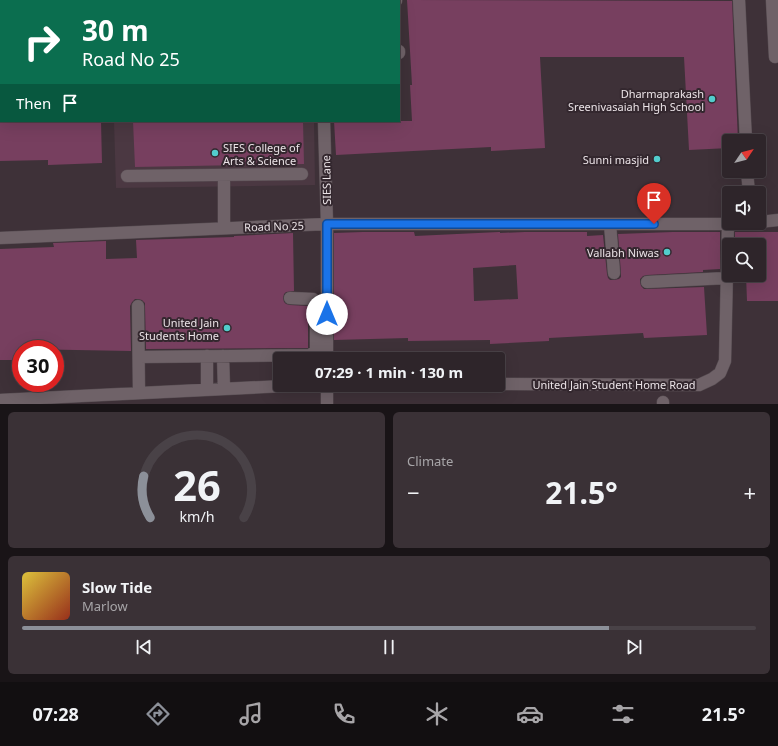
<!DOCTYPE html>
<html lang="en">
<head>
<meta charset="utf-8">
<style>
  body { margin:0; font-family:"Noto Sans",sans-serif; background:#3a3136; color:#f1f3f6; height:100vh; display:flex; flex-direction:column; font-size:15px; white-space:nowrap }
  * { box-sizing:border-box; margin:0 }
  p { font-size:13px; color:#a7a5a8 }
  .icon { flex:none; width:22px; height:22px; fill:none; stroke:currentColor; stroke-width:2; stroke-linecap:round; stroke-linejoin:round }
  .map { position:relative; height:404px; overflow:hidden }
  .side { display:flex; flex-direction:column; gap:8px; padding:8px; background:#191417; flex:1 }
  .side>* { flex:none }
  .hud { position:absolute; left:0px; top:0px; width:400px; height:122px; box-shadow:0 4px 16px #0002,0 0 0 1px #494247; background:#0b6e4f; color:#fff; overflow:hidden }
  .needle { width:26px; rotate:55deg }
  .buttons { position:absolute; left:722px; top:134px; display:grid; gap:8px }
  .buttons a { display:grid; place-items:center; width:44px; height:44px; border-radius:4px; background:#2e252a; box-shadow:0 4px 16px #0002,0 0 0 1px #494247; font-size:20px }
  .speed { position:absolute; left:12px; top:340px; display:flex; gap:8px; font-size:20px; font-weight:700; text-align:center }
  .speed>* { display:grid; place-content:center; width:52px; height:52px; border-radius:50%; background:#2e252a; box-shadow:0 4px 16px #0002,0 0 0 1px #494247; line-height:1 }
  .speed .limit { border:6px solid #d22; background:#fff; color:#111 }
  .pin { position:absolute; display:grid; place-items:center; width:34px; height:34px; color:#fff; margin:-41px -17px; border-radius:50% 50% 50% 0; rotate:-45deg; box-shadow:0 0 4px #0007 }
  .pin .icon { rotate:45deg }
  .me { position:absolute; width:44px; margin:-22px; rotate:0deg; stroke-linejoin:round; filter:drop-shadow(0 0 3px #0008) }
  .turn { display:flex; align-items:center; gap:14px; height:84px; padding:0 16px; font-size:18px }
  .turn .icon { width:52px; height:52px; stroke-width:2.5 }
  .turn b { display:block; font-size:28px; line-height:34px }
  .then { display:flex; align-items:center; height:38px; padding:0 16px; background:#0003; gap:8px; font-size:15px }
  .big { font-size:30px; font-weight:700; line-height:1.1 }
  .side .widget { flex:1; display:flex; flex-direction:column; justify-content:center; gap:6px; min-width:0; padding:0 14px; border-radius:6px; background:#3a3136 }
  .side .dial { align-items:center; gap:0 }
  .dial svg { height:104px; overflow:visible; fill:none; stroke:#494247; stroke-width:7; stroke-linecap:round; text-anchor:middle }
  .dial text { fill:#f1f3f6; stroke:none }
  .song { display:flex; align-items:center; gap:12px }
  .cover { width:48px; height:48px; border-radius:6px; background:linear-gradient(135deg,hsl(50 70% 55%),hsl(10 70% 35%)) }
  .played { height:4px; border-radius:2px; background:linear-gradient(90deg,#8c9099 80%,#494247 80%) }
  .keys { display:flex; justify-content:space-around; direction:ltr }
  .heat { display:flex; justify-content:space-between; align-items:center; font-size:22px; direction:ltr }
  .side .tiles { flex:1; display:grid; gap:8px; grid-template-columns:1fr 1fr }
  .widget:last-child { grid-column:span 2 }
  .trip { position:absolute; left:273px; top:352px; width:232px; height:40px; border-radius:4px; background:#2e252a; box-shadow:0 4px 16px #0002,0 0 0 1px #494247; font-weight:700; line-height:40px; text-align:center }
  .dock { display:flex; height:64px; justify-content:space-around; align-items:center; background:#120f11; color:#a7a5a8 }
  .dock .icon { width:28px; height:28px }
  .dock .active { color:#8c9099 }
  .dock b { font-size:18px; color:#f1f3f6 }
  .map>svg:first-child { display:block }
  .built { fill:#4b3842 }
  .building { fill:#773f5f; fill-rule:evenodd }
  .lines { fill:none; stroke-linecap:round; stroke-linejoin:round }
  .minor-casing { stroke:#584e53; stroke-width:13 }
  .minor { stroke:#6f6268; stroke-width:12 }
  .route-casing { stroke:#114b97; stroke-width:10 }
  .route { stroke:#1a73e8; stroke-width:7 }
  .poi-dot { fill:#52cdcd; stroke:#33272e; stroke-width:1.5 }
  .labels { text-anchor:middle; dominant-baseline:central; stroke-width:4; stroke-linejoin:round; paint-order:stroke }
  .poi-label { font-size:11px; fill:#ebe3e7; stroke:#33272e; text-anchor:end }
  .street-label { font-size:11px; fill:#ebe3e7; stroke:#33272e }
</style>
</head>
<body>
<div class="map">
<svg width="778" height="404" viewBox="0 0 778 404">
  <rect width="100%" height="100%" fill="#3e3138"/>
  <!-- built -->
  <path class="built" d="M 112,0 L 311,0 L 311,1 L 112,1 Z
    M 114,121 L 314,121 L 315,185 L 116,188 Z"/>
  <!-- building -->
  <path class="building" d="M 407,0 L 732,1 L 738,141 L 729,141 L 729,148 L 689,150 L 684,57 L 540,57 L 545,148 L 491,151 L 491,147 L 336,155 L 334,121 L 412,121 L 410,85 L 412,85 Z
    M 0,121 L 101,121 L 102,163 L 48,165 L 48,160 L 0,161 Z
    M 133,121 L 303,121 L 304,164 L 135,167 Z
    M 363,232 L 414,232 L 415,236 L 499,232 L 500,232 L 500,233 L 525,232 L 587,232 L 587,236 L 603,235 L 607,274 L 608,278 L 610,280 L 614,280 L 619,279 L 621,277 L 621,273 L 618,234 L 673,232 L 720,232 L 720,269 L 703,270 L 703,272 L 647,275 L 643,276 L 640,279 L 640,282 L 641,286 L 644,289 L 647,289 L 704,287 L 707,335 L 644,338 L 643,333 L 549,338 L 549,341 L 490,344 L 490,340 L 408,341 L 408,338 L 334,340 L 334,233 ZM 516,265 L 518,299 L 474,301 L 473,268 Z
    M 735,232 L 778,232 L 778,301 L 747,301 L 746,275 L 759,275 L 759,245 L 735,245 Z
    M 293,233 L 294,291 L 286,292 L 284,294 L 283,298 L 284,302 L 286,304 L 290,305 L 308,306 L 308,348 L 146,349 L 145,306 L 145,303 L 142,300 L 138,299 L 135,299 L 132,302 L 130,306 L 131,351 L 21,349 L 21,360 L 0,360 L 0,249 L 54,247 L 53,243 L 106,241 L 106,259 L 137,258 L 136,240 L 234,237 L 234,236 Z"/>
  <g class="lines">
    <defs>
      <path id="minor" d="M 37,0 L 37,1
        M 115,0 L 115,1
        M 322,0 L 322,1
        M 340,0 L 340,1
        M 396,0 L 396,1
        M 739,0 L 746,141
        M 772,0 L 775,57
        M 399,51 L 399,53
        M 324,121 L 327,224 L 327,359
        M 747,171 L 749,193
        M 127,176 L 302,174
        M 759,222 L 778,220
        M 610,224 L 614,273
        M 224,228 L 224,175
        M 0,238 L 327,224 L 728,224 L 741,223
        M 647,282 L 727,278
        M 138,306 L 139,393
        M 207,356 L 207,390
        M 223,356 L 224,389
        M 139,357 L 310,355 L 316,351 L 316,305 L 313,299 L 290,298
        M 498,384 L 699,385 L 712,379 L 720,373 L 725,361 L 728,224
        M 327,385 L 327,404
        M 0,400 L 304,385
        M 663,402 L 663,404"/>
    </defs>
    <!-- minor casing -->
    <use href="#minor" class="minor-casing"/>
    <!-- minor -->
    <use href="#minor" class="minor"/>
  </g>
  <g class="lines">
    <defs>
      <path id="route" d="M 327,314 L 327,224 L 654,224"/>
    </defs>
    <!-- route casing -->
    <use href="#route" class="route-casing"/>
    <!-- route -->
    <use href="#route" class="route"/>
  </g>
  <!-- markers -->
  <g class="poi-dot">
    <circle cx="712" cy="99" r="4"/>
    <circle cx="215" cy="153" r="4"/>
    <circle cx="657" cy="159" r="4"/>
    <circle cx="667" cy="252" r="4"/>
    <circle cx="227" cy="328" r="4"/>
  </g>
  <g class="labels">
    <!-- poi labels -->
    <g class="poi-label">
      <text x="704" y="93">Dharmaprakash<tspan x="704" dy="13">Sreenivasaiah High School</tspan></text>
      <text x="223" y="147" text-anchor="start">SIES College of<tspan x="223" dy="13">Arts &amp; Science</tspan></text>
      <text x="649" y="159">Sunni masjid</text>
      <text x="659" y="252">Vallabh Niwas</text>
      <text x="219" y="322">United Jain<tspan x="219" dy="13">Students Home</tspan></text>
    </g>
    <!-- street labels -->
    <g class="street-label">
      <text transform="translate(326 180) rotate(-91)">SIES Lane</text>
      <text transform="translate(274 226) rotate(-2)">Road No 25</text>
      <text x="614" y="384">United Jain Student Home Road</text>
    </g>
  </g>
</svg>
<div class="buttons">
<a><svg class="needle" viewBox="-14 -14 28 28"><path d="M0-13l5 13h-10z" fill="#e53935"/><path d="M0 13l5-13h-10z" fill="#a7a5a8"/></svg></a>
<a><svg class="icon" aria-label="sound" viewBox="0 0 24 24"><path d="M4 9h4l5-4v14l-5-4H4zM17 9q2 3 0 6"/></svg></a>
<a><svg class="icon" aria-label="search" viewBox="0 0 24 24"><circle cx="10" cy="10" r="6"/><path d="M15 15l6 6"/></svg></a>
</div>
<div class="speed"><div class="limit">30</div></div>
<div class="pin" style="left:654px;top:224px;background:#d93025"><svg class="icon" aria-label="arrive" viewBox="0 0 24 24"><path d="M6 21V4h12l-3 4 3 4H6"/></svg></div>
<svg class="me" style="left:327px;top:314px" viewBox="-20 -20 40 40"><circle r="19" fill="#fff"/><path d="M0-13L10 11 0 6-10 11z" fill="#1a73e8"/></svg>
<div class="trip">07:29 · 1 min · 130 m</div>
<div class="hud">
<div class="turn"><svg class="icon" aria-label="right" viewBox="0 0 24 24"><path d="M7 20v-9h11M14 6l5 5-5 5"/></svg><div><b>30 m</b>Road No 25</div></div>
<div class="then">Then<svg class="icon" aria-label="arrive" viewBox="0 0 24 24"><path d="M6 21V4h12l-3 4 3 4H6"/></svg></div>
</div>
</div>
<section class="side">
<div class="tiles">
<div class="widget dial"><svg viewBox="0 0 100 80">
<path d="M14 69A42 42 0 1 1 86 69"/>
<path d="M14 69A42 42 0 0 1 9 37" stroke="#8c9099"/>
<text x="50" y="56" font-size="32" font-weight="700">26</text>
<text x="50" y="72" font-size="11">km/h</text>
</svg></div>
<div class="widget"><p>Climate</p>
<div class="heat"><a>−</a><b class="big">21.5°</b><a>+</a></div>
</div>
<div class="widget">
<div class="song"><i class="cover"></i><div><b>Slow Tide</b><p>Marlow</p></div></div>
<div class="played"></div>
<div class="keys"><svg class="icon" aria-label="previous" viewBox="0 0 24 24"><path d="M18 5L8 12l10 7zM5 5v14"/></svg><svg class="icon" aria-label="pause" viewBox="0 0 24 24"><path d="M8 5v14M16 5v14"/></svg><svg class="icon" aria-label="next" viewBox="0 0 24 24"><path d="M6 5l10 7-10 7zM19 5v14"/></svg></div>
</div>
</div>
</section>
<nav class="dock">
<b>07:28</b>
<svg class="icon active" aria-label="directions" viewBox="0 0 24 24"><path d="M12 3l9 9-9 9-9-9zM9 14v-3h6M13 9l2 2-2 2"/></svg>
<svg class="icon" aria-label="music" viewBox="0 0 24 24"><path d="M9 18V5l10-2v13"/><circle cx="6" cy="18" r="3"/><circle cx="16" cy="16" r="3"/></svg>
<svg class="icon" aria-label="phone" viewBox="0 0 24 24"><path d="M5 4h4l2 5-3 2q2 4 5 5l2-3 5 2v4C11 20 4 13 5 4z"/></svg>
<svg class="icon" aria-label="climate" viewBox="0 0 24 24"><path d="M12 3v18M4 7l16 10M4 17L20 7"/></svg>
<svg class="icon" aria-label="car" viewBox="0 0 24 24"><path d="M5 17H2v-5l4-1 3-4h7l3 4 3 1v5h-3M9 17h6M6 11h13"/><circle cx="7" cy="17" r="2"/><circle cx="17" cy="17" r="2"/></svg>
<svg class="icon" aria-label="filters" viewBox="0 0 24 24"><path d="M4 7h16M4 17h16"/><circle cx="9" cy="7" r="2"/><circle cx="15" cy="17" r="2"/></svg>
<b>21.5°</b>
</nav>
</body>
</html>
